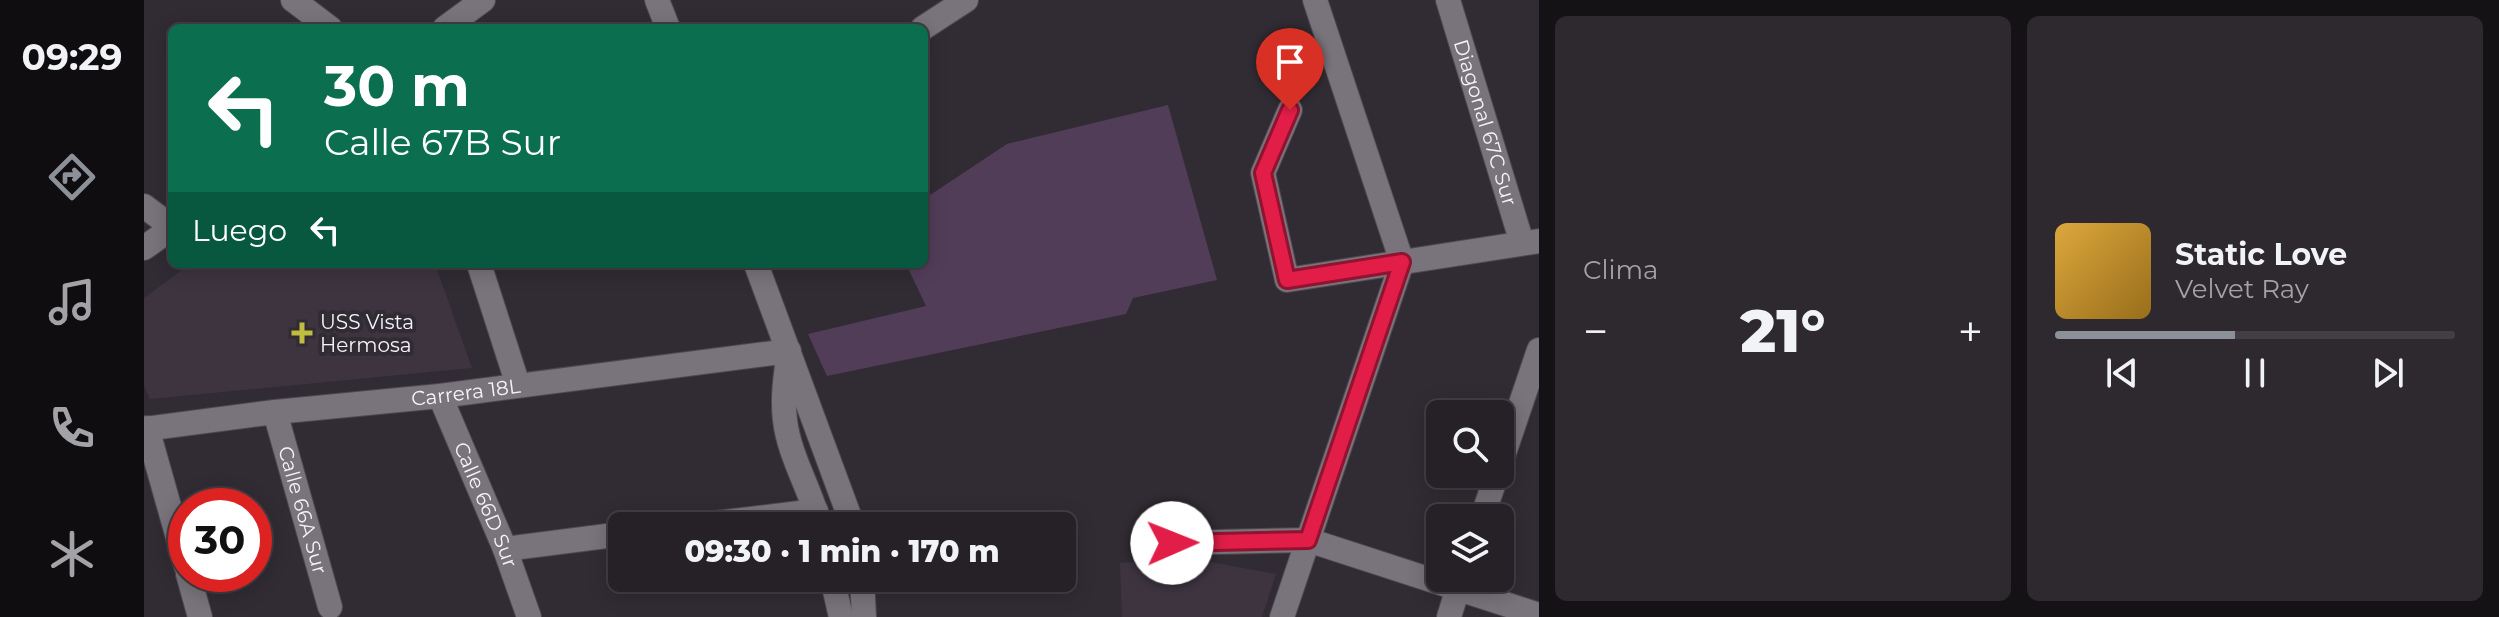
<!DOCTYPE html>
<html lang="es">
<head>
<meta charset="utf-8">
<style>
  body { margin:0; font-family:Montserrat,sans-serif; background:#2d292e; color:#f1f3f6; height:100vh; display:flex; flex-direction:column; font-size:30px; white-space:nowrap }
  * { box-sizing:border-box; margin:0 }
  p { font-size:26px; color:#a3a3a7 }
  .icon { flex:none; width:44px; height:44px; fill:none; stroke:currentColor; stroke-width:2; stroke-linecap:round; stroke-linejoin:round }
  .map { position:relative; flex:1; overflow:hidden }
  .side { display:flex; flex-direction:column; gap:16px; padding:16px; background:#141215; width:960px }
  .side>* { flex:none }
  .guide { position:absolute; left:24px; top:24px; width:760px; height:244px; border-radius:12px; box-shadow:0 4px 20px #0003,0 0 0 2px #423e43; background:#0b6e4f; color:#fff; overflow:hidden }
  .controls { position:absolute; left:1282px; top:400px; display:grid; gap:16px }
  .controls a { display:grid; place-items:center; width:88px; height:88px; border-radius:12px; background:#252126; box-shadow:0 4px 20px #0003,0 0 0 2px #423e43; font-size:40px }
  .speed { position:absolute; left:24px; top:488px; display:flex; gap:16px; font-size:40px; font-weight:700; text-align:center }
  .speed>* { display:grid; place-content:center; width:104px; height:104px; border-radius:50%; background:#252126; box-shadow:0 4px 20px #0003,0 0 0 2px #423e43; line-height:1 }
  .speed .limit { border:12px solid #d22; background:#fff; color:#111 }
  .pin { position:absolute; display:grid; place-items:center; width:68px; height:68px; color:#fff; margin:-82px -34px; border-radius:50% 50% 50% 0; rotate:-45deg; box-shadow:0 0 8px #0007 }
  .pin .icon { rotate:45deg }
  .me { position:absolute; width:88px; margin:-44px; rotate:89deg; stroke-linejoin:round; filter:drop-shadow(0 0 6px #0008) }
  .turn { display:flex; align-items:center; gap:28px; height:168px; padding:0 24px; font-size:36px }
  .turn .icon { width:104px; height:104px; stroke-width:2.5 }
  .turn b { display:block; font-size:56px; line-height:68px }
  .then { display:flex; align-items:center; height:76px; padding:0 24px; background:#0003; gap:16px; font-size:30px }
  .big { font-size:60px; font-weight:800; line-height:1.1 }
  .side .tile { flex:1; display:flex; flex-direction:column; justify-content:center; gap:12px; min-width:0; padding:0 28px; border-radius:12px; background:#2d292e }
  .song { display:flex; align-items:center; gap:24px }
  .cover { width:96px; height:96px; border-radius:12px; background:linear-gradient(135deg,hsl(40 70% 55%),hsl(40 70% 35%)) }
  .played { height:8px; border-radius:4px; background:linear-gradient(90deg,#8c9099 45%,#423e43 45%) }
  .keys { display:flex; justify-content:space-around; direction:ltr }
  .heat { display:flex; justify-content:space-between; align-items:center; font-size:44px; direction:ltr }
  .side .tiles { flex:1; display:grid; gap:16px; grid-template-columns:repeat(2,1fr) }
  .trip { position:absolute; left:464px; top:512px; width:468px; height:80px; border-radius:12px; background:#252126; box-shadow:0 4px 20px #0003,0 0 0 2px #423e43; font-weight:800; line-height:80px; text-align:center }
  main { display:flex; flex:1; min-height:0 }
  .tabs { display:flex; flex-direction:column; width:144px; justify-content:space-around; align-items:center; background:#0f0d0f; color:#a3a3a7 }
  .tabs .icon { width:56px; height:56px }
  .tabs .selected { color:#8c9099 }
  .tabs b { font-size:36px; color:#f1f3f6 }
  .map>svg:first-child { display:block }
  .built { fill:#3d3440 }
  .green { fill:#523d59 }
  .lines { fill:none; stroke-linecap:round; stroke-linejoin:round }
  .minor-casing { stroke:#4e4950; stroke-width:26 }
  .minor { stroke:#79737b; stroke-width:24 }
  .route-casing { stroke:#92132f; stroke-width:20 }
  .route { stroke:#e11d48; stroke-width:14 }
  .poi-dot { fill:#c0be40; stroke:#312c33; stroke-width:3 }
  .labels { text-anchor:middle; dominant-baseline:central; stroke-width:8; stroke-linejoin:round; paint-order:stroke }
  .street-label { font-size:20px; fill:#f6f2f7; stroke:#312c33 }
  .poi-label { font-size:20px; fill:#f6f2f7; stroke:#312c33; text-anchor:start }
</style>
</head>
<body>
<main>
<nav class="tabs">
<b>09:29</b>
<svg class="icon selected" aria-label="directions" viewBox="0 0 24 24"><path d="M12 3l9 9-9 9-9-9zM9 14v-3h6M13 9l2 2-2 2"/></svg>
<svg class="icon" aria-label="music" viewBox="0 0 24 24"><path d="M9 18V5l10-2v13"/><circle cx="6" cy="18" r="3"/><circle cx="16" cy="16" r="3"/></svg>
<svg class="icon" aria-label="phone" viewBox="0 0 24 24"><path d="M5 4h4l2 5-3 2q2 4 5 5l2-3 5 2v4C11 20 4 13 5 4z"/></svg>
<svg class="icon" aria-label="climate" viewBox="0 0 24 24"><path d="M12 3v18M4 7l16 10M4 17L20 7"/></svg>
</nav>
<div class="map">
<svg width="1395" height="617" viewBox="0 0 1395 617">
  <rect width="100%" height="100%" fill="#312c33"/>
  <!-- built -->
  <path class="built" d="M 46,264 L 291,264 L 328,368 L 6,399 L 0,386 L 0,298 Z
    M 1045,558 L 1132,574 L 1118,617 L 978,617 L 976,563 Z"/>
  <!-- green -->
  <path class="green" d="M 1024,105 L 1073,280 L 989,298 L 982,314 L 683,376 L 664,334 L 782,306 L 762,264 L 780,264 L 780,199 L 863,144 Z"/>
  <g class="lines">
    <defs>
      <g id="minor">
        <path d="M 149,0 L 186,28"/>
        <path d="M 513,0 L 524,28"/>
        <path id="s1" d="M 1304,0 L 1378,243"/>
        <path d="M 301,28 L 339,0"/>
        <path d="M 779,28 L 822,0"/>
        <path d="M 1146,110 L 1119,173 L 1143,280 L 1395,241"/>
        <path d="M 0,206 L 28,227"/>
        <path d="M 0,248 L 28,228"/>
        <path d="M 335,264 L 374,385"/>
        <path d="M 612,264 L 709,526"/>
        <path id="s2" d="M 296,396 L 361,549 L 385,617"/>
        <path id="s3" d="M 131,412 L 186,607"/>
        <path d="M 3,428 L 42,566"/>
        <path id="s4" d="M 0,429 L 131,412 L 296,396 L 645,351 C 642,374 638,397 641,420 C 645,456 667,490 676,526"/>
        <path d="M 1356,465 L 1395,350"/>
        <path d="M 1338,518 L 1353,474"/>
        <path d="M 547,526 L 672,511"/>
        <path d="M 1028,543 L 1164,540 L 1395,615"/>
        <path d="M 361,549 L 478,534"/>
        <path d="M 44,574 L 56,617"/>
        <path d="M 688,578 L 697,617"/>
        <path d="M 718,578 L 720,617"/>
        <path d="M 1138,617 L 1258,262 L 1171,0"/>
        <path d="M 1305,617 L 1317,578"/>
      </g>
    </defs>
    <!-- minor casing -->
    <use href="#minor" class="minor-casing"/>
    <!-- minor -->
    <use href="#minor" class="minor"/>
  </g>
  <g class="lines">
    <defs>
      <path id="route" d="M 1028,543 L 1164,540 L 1258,262 L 1143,280 L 1119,173 L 1146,110"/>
    </defs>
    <!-- route casing -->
    <use href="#route" class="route-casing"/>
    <!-- route -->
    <use href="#route" class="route"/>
  </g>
  <!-- markers -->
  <path class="poi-dot" d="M154 321h8v8h8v8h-8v8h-8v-8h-8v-8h8z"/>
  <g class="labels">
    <!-- street labels -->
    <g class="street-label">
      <text stroke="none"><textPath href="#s1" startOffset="128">Diagonal 67C Sur</textPath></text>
      <text stroke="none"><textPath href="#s4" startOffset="324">Carrera 18L</textPath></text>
      <text stroke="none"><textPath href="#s2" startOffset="118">Calle 66D Sur</textPath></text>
      <text stroke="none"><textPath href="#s3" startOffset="102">Calle 66A Sur</textPath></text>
    </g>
    <!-- poi labels -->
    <g class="poi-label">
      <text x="176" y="322">USS Vista<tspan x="176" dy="23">Hermosa</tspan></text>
    </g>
  </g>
</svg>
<div class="controls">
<a><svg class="icon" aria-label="search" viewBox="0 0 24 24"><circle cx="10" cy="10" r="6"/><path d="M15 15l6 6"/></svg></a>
<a><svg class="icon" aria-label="layers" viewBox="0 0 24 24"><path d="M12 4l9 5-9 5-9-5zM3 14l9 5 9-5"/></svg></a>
</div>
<div class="speed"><div class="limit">30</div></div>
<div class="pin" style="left:1146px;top:110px;background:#d93025"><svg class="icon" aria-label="arrive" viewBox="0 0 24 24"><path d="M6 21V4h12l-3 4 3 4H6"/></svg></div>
<svg class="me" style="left:1028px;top:543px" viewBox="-20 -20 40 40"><circle r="19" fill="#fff"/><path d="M0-13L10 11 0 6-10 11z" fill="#e11d48"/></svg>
<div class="trip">09:30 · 1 min · 170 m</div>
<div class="guide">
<div class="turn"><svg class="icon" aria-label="left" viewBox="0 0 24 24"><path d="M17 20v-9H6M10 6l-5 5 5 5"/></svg><div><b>30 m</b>Calle 67B Sur</div></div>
<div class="then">Luego<svg class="icon" aria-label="left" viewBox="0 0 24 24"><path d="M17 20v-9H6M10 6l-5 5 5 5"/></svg></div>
</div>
</div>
<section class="side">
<div class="tiles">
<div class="tile"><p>Clima</p>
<div class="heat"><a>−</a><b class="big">21°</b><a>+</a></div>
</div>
<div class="tile">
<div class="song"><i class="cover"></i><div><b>Static Love</b><p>Velvet Ray</p></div></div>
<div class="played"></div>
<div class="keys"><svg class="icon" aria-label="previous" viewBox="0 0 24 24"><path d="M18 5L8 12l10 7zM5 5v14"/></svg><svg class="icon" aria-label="pause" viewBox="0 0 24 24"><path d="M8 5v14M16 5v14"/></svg><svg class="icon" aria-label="next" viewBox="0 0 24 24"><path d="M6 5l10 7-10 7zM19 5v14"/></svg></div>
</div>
</div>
</section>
</main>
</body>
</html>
